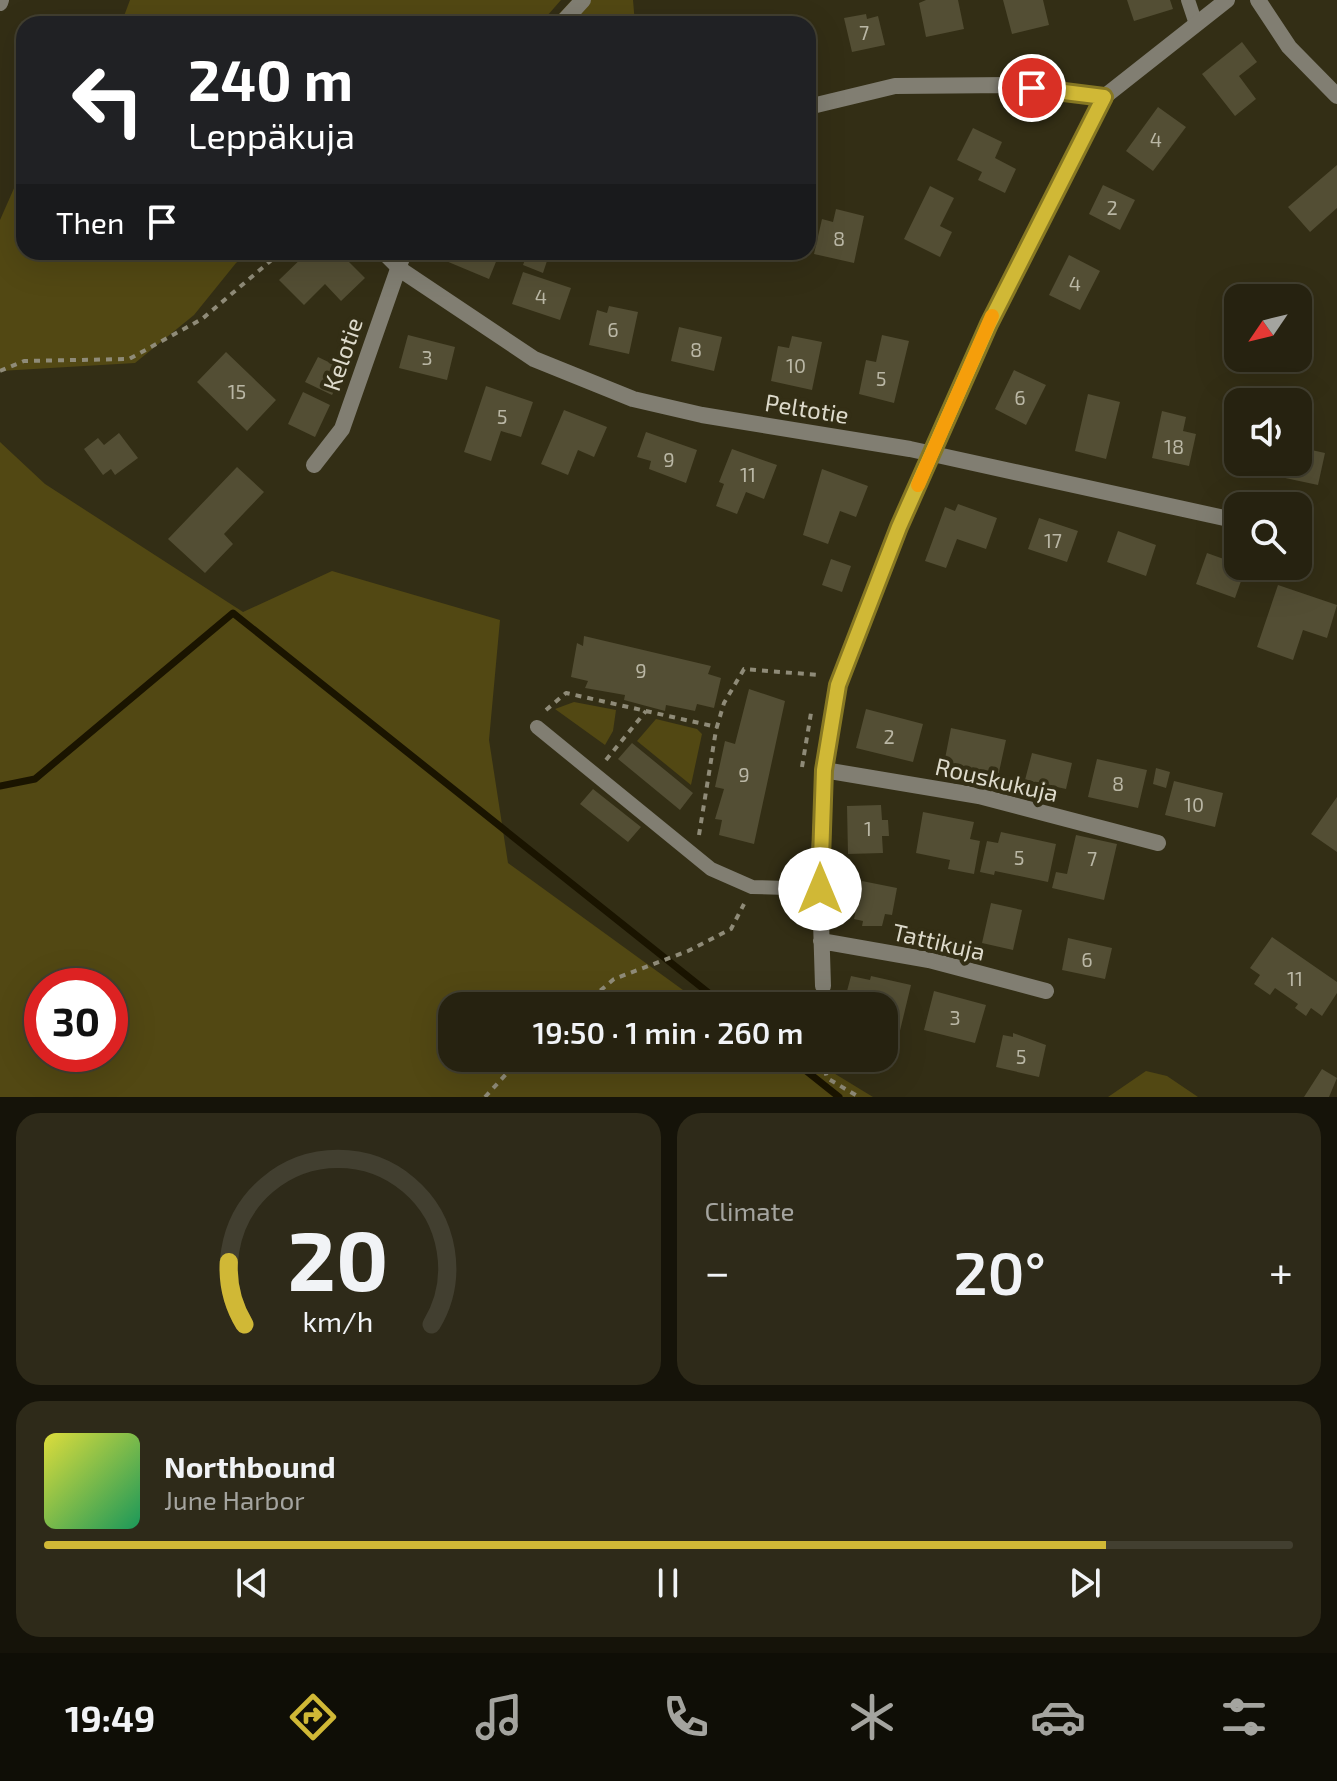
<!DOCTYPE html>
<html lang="en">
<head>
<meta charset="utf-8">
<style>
  body { margin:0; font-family:"Exo 2",sans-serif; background:#2e2a19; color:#f1f3f6; height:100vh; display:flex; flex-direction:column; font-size:30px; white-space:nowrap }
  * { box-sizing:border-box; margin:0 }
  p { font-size:26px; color:#a4a49f }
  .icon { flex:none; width:44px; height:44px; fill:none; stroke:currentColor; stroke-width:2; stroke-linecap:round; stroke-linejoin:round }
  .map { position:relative; height:1097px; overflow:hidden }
  .side { display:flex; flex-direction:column; gap:16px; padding:16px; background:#151309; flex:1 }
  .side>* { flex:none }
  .hud { position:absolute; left:16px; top:16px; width:800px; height:244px; border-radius:24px; box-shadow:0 8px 32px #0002,0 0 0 2px #423f30; background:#202124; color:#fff; overflow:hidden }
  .needle { width:52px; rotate:235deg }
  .controls { position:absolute; left:1224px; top:284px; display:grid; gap:16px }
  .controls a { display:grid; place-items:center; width:88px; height:88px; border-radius:16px; background:#262210; box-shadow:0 8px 32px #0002,0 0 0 2px #423f30; font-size:40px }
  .speed { position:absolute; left:24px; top:968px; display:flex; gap:16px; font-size:40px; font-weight:700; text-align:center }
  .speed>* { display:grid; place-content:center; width:104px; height:104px; border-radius:50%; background:#262210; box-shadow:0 8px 32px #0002,0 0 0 2px #423f30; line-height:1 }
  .speed .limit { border:12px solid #d22; background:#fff; color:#111 }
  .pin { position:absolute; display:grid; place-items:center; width:68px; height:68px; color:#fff; margin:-34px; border:4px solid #fff; border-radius:50%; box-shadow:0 2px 8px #0007 }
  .me { position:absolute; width:88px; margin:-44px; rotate:0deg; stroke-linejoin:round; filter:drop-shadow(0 0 6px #0008) }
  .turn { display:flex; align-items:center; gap:28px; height:168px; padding:0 40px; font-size:36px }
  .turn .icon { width:104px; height:104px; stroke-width:2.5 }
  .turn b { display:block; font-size:56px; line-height:68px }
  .then { display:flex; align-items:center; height:76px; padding:0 40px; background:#0003; gap:16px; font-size:30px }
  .big { font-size:60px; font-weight:600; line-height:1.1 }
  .side .tile { flex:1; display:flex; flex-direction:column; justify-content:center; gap:12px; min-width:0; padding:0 28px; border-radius:24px; background:#2e2a19 }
  .side .dial { align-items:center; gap:0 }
  .dial svg { height:208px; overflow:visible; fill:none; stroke:#423f30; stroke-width:7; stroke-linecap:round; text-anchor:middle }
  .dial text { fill:#f1f3f6; stroke:none }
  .song { display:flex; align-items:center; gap:24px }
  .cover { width:96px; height:96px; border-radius:12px; background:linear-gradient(135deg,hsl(60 70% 55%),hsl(150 70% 35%)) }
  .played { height:8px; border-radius:4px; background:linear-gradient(90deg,#d0b836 85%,#423f30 85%) }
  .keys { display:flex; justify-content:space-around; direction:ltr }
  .heat { display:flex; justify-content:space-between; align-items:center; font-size:44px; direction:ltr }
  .side .tiles { flex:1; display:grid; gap:16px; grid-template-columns:1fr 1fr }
  .tile:last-child { grid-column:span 2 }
  .trip { position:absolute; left:438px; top:992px; width:460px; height:80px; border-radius:24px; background:#262210; box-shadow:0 8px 32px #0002,0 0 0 2px #423f30; font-weight:600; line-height:80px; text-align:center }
  .menu { display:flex; height:128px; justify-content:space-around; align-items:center; background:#0f0e06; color:#a4a49f }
  .menu .icon { width:56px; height:56px }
  .menu .current { color:#d0b836 }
  .menu b { font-size:36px; color:#f1f3f6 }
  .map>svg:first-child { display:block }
  .green { fill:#524813; fill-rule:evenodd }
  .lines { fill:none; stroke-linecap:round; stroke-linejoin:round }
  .stream { stroke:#1a1400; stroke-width:7 }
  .building { fill:#534e34 }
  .path { stroke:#8f8b78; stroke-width:4; stroke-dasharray:6 6; stroke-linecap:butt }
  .lane { stroke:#817e72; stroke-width:14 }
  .street { stroke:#817e72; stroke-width:16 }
  .route-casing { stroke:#877823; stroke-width:20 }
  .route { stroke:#d0b836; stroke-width:14 }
  .slow { stroke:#f59e0b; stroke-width:14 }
  .labels { text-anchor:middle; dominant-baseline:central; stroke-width:8; stroke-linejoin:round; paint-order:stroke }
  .number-label { font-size:20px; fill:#bab7a5 }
  .street-label { font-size:24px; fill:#dddacb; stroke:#332e15 }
</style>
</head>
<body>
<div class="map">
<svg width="1337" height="1097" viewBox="0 0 1337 1097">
  <rect width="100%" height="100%" fill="#332e15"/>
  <!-- green -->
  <path class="green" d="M 130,0 L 561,0 L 540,24 L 121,24 Z
    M 572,0 L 633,0 L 635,24 L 556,24 L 554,19 Z
    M 15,186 L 24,189 L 24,252 L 251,252 L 236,263 L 194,315 L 135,363 L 0,371 L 0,220 Z
    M 0,442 L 45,484 L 243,612 L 332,571 L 500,620 L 489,740 L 508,863 L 705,1006 L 452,1006 L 452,1058 L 809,1058 L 873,1097 L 0,1097 ZM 42,986 L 110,986 L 110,1054 L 42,1054 Z
    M 574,702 L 616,710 L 613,731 L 605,745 L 555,709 Z
    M 656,719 L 697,729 L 702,734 L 691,785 L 637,741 Z
    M 1146,1071 L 1167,1076 L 1198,1097 L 1108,1097 Z"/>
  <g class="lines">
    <!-- stream -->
    <path class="stream" d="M 0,786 L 35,779 L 233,613 L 725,1006
      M 790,1058 L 839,1097"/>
  </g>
  <!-- building -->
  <path class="building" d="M 926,0 L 958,0 L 964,29 L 926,37 L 919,3 Z
    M 1003,0 L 1043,0 L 1049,25 L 1012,34 Z
    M 1127,0 L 1170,0 L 1173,9 L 1134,21 Z
    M 866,14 L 867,19 L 878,16 L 885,45 L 852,52 L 844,18 Z
    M 1242,42 L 1257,62 L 1239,76 L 1256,99 L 1235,116 L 1202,74 Z
    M 1158,107 L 1186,127 L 1153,171 L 1126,151 Z
    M 973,128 L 1002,142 L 995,158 L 1016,169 L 1005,193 L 978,180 L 982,172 L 957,160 Z
    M 1337,165 L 1337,208 L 1310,232 L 1288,207 Z
    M 1103,185 L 1135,200 L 1120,230 L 1089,214 Z
    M 930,186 L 954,198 L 940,226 L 952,232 L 940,257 L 904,239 Z
    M 836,209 L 864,216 L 854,263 L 814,254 L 822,219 L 833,222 Z
    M 308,252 L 339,252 L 365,278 L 341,301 L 325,284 L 304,305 L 279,280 Z
    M 450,252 L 500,252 L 489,279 L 446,261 Z
    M 528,252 L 550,252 L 543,273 L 523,265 Z
    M 1069,255 L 1100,271 L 1080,310 L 1049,295 Z
    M 523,272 L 571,288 L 560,320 L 512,304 Z
    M 609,306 L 638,312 L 629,354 L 589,345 L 597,310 L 607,313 Z
    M 679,327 L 722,337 L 714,371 L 671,361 Z
    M 408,335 L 455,347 L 447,380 L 399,368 Z
    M 882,335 L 909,341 L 894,403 L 859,394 L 866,360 L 876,362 Z
    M 792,336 L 822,342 L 812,390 L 771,381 L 778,346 L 789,348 Z
    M 226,352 L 276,400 L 247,431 L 197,382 Z
    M 318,357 L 345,370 L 332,395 L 305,382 Z
    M 1014,370 L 1046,385 L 1026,425 L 995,409 Z
    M 486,386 L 533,402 L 521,437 L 501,431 L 491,461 L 464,452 Z
    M 303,392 L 330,405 L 315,437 L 288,424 Z
    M 1088,394 L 1120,402 L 1106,459 L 1075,451 Z
    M 564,410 L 607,427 L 594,457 L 578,450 L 568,475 L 541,464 Z
    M 1162,411 L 1186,417 L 1183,431 L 1196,434 L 1189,466 L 1152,458 Z
    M 646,432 L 697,450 L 686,483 L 649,469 L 651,461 L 637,457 Z
    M 119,433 L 138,458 L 115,475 L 111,469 L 103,475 L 84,449 L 98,438 L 104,445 Z
    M 1298,447 L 1325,453 L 1318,485 L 1271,475 L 1274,462 L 1298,462 Z
    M 732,449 L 777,465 L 764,499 L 746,492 L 737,514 L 716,506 L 724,484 L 719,482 Z
    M 237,467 L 264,492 L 224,534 L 233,544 L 205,573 L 168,539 Z
    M 822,469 L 868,486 L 856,517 L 840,511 L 828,544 L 803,535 Z
    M 958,504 L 997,518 L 986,549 L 957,539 L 946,568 L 925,561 L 945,507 L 955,511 Z
    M 1039,518 L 1078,531 L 1067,562 L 1028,549 Z
    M 1118,531 L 1156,545 L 1146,576 L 1107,562 Z
    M 1207,553 L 1246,567 L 1235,598 L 1196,584 Z
    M 831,559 L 851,566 L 842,592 L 822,585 Z
    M 1278,585 L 1337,605 L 1327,638 L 1303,630 L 1293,660 L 1257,647 Z
    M 584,636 L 711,666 L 708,674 L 721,678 L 714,708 L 697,704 L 695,711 L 666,705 L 665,711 L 624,700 L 625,695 L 585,688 L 588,681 L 571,677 L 577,643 L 583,646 Z
    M 749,689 L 785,701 L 754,844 L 719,835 L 722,820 L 715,819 L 724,789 L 715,787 L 725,741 L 735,744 Z
    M 866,709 L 923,724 L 913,762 L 856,748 Z
    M 951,728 L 1006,740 L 997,781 L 943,769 Z
    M 632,743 L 693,793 L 680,810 L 618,759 Z
    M 1032,753 L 1072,763 L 1066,789 L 1025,780 Z
    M 1097,759 L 1147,770 L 1138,808 L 1088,797 Z
    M 1156,768 L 1170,772 L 1166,788 L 1153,784 Z
    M 1174,781 L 1223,793 L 1215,827 L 1165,815 Z
    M 593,789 L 641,827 L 628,842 L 580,804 Z
    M 1337,797 L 1337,852 L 1311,834 Z
    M 881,805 L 882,820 L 888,820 L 889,836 L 882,836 L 883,853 L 848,854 L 847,806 Z
    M 923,812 L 974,822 L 970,839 L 980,841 L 974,874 L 948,869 L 950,860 L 916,853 Z
    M 1001,832 L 1056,844 L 1048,882 L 995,871 L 994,875 L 980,872 L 987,841 L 998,843 Z
    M 1076,835 L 1117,844 L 1104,900 L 1052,888 L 1056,872 L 1067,874 Z
    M 862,881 L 897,888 L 892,915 L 885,914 L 882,926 L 862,926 L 863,921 L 854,919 Z
    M 991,903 L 1022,910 L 1013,950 L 982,943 Z
    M 1272,937 L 1337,982 L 1337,993 L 1322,1016 L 1311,1008 L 1306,1016 L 1295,1008 L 1298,1004 L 1275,988 L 1270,995 L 1254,984 L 1260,975 L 1250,968 Z
    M 1068,938 L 1112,948 L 1105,979 L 1062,970 Z
    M 851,976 L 870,980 L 871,976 L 911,985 L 898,1039 L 884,1036 L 884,1006 L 843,1006 Z
    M 934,991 L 986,1005 L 975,1043 L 924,1030 Z
    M 1013,1033 L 1046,1045 L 1039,1077 L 996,1067 L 1003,1035 L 1013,1037 Z
    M 1322,1069 L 1337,1078 L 1329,1097 L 1304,1097 Z"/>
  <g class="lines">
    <!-- path -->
    <path class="path" d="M 0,371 L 24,361 L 129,359 L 202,319 L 281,252
      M 546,710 L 566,693 L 717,727
      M 606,760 L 646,711
      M 802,767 L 811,713
      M 699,835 L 716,730 L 724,703 L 744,669 L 818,675
      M 582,1006 L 614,979 L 688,951 L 731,929 L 744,904
      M 822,1058 L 827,1078 L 859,1097
      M 485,1097 L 521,1058"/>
    <!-- lane -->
    <path class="lane" d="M 1188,0 L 1196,24
      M 382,252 L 398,268
      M 537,727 L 711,869 L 752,887 L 820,889"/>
    <!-- street -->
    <path class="street" d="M 1258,0 L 1289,47 L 1337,96
      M 0,3 L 1,0
      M 561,24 L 583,0
      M 808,107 L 895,86 L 1009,85 L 1104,97 L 1227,0
      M 398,268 L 534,359 L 633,399 L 702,415 L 910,449 L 1238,521
      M 314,465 L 342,429 L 404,252
      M 824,770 L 979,796 L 1158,843
      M 821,941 L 929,960 L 1046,991
      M 823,986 L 819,858 L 824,770 L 838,685 L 899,527 L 989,324 L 1104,97"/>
  </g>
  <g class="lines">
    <defs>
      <path id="route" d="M 820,889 L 824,770 L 838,685 L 899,527 L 989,324 L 1104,97 L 1032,88"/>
    </defs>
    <!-- route casing -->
    <use href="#route" class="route-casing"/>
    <!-- route -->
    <use href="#route" class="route"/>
    <!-- slow -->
    <path class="slow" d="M 918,485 L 992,316"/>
  </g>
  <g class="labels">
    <!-- number labels -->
    <g class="number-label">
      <text x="864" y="32">7</text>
      <text x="1156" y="139">4</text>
      <text x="1112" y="207">2</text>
      <text x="839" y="238">8</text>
      <text x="1075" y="283">4</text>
      <text x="541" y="296">4</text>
      <text x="613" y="329">6</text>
      <text x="696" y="349">8</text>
      <text x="427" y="357">3</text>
      <text x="796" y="365">10</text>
      <text x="881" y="378">5</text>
      <text x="237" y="391">15</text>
      <text x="1020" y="397">6</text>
      <text x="502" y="416">5</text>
      <text x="1174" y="446">18</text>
      <text x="669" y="459">9</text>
      <text x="748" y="474">11</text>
      <text x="1053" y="540">17</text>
      <text x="641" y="670">9</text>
      <text x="889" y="736">2</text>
      <text x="744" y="774">9</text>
      <text x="1118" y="783">8</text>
      <text x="1194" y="804">10</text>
      <text x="868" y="828">1</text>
      <text x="1019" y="857">5</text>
      <text x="1092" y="858">7</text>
      <text x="1087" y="959">6</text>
      <text x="1295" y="978">11</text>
      <text x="955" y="1017">3</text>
      <text x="1021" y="1056">5</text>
    </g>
    <!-- street labels -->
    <g class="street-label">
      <text transform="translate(342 354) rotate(-71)">Kelotie</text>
      <text transform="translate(807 408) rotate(9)">Peltotie</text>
      <text transform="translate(997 779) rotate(13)">Rouskukuja</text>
      <text transform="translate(939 941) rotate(13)">Tattikuja</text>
    </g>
  </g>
</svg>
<div class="controls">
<a><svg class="needle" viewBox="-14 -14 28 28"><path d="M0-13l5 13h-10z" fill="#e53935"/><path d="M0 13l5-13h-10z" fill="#a4a49f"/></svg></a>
<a><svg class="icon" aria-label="sound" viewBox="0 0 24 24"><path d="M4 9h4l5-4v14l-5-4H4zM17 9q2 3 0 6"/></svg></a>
<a><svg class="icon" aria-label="search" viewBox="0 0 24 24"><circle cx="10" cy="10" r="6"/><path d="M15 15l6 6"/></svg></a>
</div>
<div class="speed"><div class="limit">30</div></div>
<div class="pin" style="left:1032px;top:88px;background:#d93025"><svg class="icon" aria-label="arrive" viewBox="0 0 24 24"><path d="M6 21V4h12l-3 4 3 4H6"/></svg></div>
<svg class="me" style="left:820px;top:889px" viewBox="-20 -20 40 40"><circle r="19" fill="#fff"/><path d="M0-13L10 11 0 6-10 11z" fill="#d0b836"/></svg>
<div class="trip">19:50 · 1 min · 260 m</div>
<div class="hud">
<div class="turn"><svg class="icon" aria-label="left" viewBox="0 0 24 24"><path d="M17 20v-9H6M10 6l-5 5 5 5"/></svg><div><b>240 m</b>Leppäkuja</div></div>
<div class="then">Then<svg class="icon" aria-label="arrive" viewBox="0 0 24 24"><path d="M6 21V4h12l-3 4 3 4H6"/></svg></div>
</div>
</div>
<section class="side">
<div class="tiles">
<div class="tile dial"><svg viewBox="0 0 100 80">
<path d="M14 69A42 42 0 1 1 86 69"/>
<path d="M14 69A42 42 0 0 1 8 45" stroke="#d0b836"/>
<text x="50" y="56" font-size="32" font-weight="700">20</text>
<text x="50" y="72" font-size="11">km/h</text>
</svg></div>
<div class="tile"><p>Climate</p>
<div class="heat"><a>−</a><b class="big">20°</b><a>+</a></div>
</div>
<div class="tile">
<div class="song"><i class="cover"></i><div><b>Northbound</b><p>June Harbor</p></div></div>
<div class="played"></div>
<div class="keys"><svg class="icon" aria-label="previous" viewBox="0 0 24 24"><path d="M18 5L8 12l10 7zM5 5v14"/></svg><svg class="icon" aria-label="pause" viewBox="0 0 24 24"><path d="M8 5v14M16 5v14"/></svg><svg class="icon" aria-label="next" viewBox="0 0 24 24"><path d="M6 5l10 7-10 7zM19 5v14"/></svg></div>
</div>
</div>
</section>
<nav class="menu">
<b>19:49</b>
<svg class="icon current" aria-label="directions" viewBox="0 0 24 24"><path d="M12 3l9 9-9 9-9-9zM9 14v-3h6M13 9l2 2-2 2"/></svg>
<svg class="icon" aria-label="music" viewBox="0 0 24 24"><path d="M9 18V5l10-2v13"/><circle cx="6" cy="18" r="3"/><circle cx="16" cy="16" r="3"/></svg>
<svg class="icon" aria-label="phone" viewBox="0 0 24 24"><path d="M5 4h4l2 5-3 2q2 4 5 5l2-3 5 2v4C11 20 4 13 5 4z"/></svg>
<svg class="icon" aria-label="climate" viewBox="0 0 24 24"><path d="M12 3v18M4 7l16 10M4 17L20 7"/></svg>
<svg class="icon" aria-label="car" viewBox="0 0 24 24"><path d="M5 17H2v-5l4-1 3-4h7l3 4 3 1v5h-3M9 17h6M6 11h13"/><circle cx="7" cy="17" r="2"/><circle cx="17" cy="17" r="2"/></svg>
<svg class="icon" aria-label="filters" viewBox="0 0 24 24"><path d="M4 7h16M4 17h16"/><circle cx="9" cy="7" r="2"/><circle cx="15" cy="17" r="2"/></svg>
</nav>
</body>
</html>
